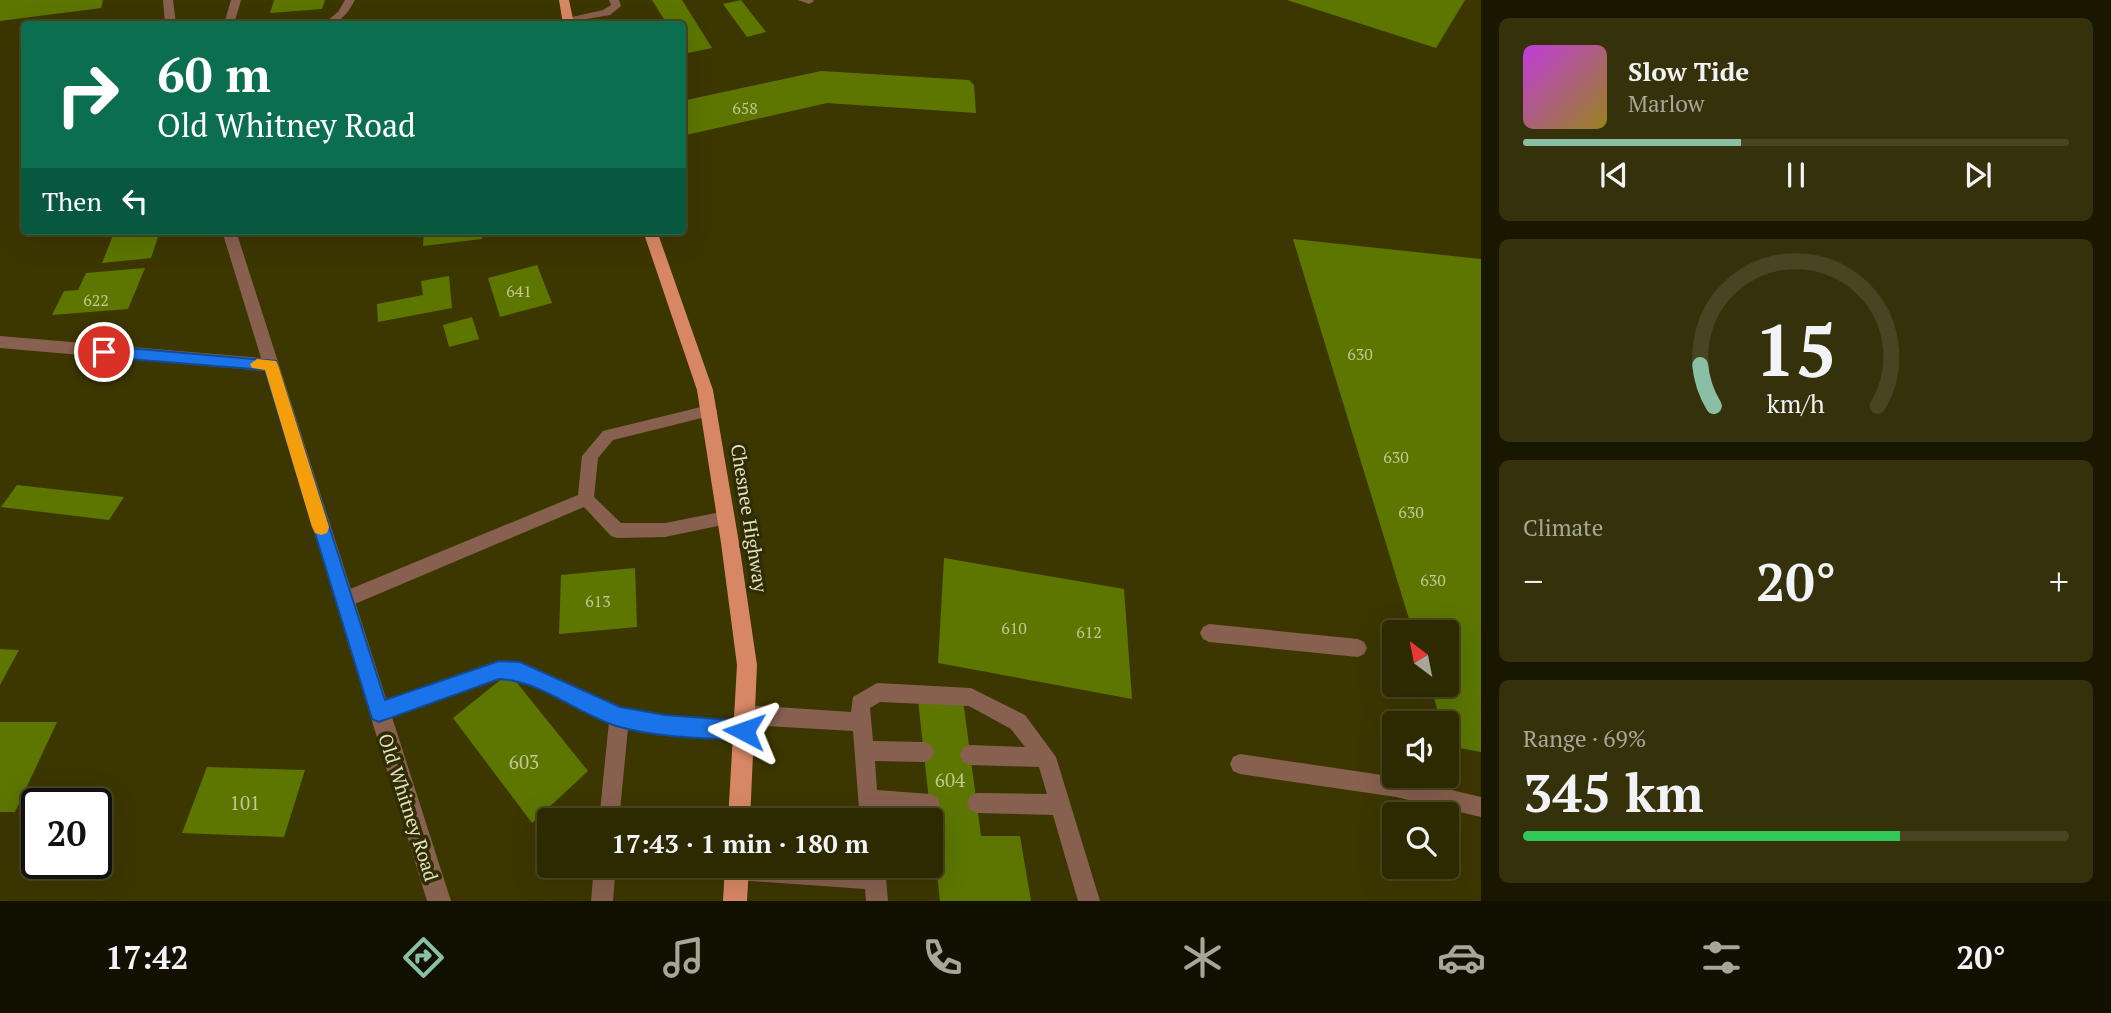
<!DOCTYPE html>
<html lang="en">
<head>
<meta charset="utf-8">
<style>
  body { margin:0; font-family:"PT Serif",serif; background:#35310a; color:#f1f3f6; height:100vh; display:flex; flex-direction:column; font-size:26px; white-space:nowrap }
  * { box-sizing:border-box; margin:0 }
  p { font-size:23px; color:#a7a699 }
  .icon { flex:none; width:38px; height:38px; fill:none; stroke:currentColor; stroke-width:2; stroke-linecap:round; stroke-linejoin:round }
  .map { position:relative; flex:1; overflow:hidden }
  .sheet { display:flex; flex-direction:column; gap:18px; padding:18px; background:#191700; width:630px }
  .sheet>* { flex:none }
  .top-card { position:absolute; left:21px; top:21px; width:665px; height:214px; border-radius:7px; box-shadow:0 7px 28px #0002,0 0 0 2px #484522; background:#0b6e4f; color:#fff; overflow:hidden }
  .needle { width:46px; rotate:328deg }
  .tools { position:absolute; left:1382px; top:620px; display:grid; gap:14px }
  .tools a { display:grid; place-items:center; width:77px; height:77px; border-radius:7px; background:#2d2900; box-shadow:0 7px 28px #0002,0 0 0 2px #484522; font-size:35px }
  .speed { position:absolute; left:21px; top:788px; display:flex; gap:14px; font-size:35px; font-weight:700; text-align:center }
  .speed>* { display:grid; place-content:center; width:91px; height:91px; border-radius:50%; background:#2d2900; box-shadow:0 7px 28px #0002,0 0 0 2px #484522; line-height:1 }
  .speed .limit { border:4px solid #111; border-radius:10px; background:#fff; color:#111 }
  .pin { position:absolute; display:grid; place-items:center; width:60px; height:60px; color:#fff; margin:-30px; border:4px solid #fff; border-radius:50%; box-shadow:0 2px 7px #0007 }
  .me { position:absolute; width:77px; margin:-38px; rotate:274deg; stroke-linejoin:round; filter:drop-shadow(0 0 5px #0008) }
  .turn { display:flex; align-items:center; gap:24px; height:147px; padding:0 21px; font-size:32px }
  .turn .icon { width:91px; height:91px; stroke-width:2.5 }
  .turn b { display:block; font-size:49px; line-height:60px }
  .then { display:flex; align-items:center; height:66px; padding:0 21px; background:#0003; gap:14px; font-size:26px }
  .big { font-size:52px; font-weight:700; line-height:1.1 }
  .sheet .widget { flex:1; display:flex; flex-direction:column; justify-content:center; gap:10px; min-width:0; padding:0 24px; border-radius:10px; background:#35310a }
  .sheet .dial { align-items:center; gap:0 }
  .dial svg { height:182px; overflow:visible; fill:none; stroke:#484522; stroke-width:7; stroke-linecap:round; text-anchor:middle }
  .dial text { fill:#f1f3f6; stroke:none }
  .song { display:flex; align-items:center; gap:21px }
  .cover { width:84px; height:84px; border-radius:10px; background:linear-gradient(135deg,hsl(290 70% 55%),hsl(50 70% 35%)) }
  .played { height:7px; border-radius:4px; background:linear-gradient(90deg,#8abfa5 40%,#484522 40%) }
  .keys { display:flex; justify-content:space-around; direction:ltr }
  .heat { display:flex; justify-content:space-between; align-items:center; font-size:38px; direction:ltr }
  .charge { height:10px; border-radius:5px; background:linear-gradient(90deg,#34c759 69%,#484522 0) }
  .trip { position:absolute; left:537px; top:808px; width:406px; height:70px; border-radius:7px; background:#2d2900; box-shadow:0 7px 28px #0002,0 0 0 2px #484522; font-weight:700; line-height:70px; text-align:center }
  .dock { display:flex; height:112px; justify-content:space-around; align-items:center; background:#121000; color:#a7a699 }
  .dock .icon { width:49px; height:49px }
  .dock .current { color:#8abfa5 }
  .dock b { font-size:32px; color:#f1f3f6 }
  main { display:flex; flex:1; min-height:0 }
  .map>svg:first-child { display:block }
  .building { fill:#5c7600 }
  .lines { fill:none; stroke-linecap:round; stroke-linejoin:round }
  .lane { fill:#88604f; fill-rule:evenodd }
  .street { fill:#88604f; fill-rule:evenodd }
  .primary { fill:#d88764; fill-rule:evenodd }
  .route { fill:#1a73e8; stroke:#114b97; stroke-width:2 }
  .slow { fill:#f59e0b }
  .labels { text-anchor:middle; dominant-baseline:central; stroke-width:7; stroke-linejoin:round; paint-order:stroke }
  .number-label { font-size:16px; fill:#c2c795 }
  .street-label { font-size:19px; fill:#e4e2c7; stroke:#312d03 }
  .near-number-label { font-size:19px; fill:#c2c795 }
</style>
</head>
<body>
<main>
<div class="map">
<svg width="1481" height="901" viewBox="0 0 1481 901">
  <rect width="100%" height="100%" fill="#3c3700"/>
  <!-- building -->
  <path class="building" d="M 0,0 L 103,0 L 101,8 L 0,21 Z
    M 274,0 L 325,0 L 322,9 L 270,13 Z
    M 652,0 L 682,0 L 712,48 L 683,54 L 682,24 L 667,24 Z
    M 741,0 L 766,32 L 747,37 L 723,4 Z
    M 1287,0 L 1465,0 L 1436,48 Z
    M 821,71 L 969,80 L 974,85 L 976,113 L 827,103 L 682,136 L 682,101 Z
    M 133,231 L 160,231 L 151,258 L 102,263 L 114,233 Z
    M 424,231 L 482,231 L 482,239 L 423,246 Z
    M 1293,239 L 1481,259 L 1481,752 L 1449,746 L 1447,723 L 1441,723 L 1430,684 L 1447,684 L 1447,632 L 1413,632 Z
    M 537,265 L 552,303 L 500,317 L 488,278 Z
    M 145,268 L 128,309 L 52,315 L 64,291 L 78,290 L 86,273 Z
    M 449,276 L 452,308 L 378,322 L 377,304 L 423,295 L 421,281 Z
    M 472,317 L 479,339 L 449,347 L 443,325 Z
    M 17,485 L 124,497 L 109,520 L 1,507 Z
    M 944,558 L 1124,589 L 1132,699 L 938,663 Z
    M 635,568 L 637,627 L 559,634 L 561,575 Z
    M 0,649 L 19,650 L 0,685 Z
    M 509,673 L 588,771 L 532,823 L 453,718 Z
    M 918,700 L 963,700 L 981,836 L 1020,836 L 1031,901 L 940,901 Z
    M 0,722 L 57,722 L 15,812 L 0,812 Z
    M 207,767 L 305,770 L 284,837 L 182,833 Z"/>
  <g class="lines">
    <!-- lane -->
    <path class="lane" d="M 231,0 L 241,0 L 234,24 L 224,24 Z
      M 345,0 L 355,0 C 347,14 341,24 323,24 L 338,12 Z
      M 609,0 L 619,0 L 621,6 L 610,15 L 568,22 L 563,19 L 603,10 L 611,5 Z
      M 798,0 L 813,0 L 814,1 L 809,4 Z
      M 709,405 L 714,407 L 717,411 L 714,415 L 613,440 L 598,458 L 594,497 L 621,523 L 665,523 L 726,511 L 732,513 L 734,518 L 732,523 L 665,537 L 617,538 L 611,536 L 584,507 L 350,606 L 344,608 L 338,606 L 335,600 L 338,594 L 578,495 L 582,456 L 603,431 Z
      M 1209,624 L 1358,639 L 1364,642 L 1367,648 L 1364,654 L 1358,657 L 1209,642 L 1203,639 L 1200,633 L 1203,627 Z
      M 499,661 C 543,663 578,694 619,707 C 656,719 700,718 738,721 L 735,715 L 738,708 L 745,705 L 851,712 L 853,697 L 877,683 L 971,688 L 1025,715 L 1056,757 L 1100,901 L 1078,901 L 1053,815 L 977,813 L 970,810 L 967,803 L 970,796 L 977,793 L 1047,794 L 1039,767 L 970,765 L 963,762 L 960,755 L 963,748 L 970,745 L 1025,747 L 1011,729 L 969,706 L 880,702 L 870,708 L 873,741 L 924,742 L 931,745 L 934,752 L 931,759 L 924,762 L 875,761 L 877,790 L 930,794 L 937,797 L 940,804 L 937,811 L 930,814 L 879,811 L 880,821 L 860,821 L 853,731 L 751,725 L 754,731 L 751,738 L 744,741 L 665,735 L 628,728 L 619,821 L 599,821 L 609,722 L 519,680 L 499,679 L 379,722 L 372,719 L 369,712 L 372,705 Z
      M 1240,754 L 1396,777 L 1481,797 L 1481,817 L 1396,797 L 1240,774 L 1233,771 L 1230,764 L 1233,757 Z
      M 594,866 L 616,866 L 613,901 L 591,901 Z
      M 728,866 L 885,866 L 888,901 L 866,901 L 865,889 L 737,880 L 729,877 Z"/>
    <!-- street -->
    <path class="street" d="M 163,0 L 173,0 L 176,24 L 165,24 Z
      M 222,231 L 236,231 L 451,901 L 427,901 L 265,371 L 0,348 L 0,336 L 261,358 Z"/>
    <!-- primary -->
    <path class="primary" d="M 559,0 L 569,0 L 574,24 L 563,24 Z
      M 643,231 L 657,231 L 713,390 L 739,543 L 757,665 L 750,821 L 728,821 L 737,665 L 721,543 L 697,390 Z
      M 725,866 L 749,866 L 747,901 L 723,901 Z"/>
  </g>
  <!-- route -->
  <path class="route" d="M 104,346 L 276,361 L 385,700 L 499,661 L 520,662 L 620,707 L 665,715 L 744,721 L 751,724 L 754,731 L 751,738 L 744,740 C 703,738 660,738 620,727 C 578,715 543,681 499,679 L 379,722 L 372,719 L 265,370 L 104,357 L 96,352 Z"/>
  <!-- slow -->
  <path class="slow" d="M 257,359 L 276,361 L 278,365 L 329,527 L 327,533 L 321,535 L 315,533 L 312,527 L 265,370 L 252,368 L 250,364 Z"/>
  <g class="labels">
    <!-- number labels -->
    <g class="number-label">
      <text x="745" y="108">658</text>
      <text x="519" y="291">641</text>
      <text x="96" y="300">622</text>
      <text x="1360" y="354">630</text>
      <text x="1396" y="457">630</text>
      <text x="1411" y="512">630</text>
      <text x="1433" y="580">630</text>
      <text x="598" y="601">613</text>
      <text x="1014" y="628">610</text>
      <text x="1089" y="632">612</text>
    </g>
    <!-- street labels -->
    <g class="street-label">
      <text transform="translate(750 518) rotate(81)">Chesnee Highway</text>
      <text transform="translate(409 807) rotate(72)">Old Whitney Road</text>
    </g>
    <!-- near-number labels -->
    <g class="near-number-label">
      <text x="524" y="761">603</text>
      <text x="950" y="779">604</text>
      <text x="245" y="802">101</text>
    </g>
  </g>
</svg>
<div class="tools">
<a><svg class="needle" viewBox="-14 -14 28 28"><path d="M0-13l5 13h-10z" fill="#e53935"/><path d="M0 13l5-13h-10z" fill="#a7a699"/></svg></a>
<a><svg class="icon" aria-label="sound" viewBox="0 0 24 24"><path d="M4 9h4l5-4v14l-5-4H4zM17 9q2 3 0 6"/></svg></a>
<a><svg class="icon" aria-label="search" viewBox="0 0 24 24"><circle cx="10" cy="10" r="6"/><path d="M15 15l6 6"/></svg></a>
</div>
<div class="speed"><div class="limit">20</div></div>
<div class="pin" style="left:104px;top:352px;background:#d93025"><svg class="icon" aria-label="arrive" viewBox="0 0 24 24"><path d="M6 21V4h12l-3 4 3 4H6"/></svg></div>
<svg class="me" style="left:744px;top:731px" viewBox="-20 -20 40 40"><path d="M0-17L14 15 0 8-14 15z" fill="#1a73e8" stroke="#fff" stroke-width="4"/></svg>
<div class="trip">17:43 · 1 min · 180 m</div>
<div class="top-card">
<div class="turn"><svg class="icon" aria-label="right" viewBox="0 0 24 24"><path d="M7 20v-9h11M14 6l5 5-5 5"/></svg><div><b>60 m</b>Old Whitney Road</div></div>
<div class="then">Then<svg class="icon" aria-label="left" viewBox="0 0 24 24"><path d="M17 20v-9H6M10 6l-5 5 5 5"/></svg></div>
</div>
</div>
<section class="sheet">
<div class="widget">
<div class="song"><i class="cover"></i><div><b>Slow Tide</b><p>Marlow</p></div></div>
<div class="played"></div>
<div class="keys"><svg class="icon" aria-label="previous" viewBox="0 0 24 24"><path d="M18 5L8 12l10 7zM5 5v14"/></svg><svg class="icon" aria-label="pause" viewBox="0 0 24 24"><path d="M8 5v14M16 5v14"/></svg><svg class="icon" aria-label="next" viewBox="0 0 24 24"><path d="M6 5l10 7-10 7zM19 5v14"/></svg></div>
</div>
<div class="widget dial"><svg viewBox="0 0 100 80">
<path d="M14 69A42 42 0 1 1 86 69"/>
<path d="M14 69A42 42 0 0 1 8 51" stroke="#8abfa5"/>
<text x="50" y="56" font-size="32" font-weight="700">15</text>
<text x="50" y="72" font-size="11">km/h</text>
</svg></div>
<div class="widget"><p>Climate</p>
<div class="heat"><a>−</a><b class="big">20°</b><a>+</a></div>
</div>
<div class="widget"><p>Range · 69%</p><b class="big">345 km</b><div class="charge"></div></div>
</section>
</main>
<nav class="dock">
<b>17:42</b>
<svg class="icon current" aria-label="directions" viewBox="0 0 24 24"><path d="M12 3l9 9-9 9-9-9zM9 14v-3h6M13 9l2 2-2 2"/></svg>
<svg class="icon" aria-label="music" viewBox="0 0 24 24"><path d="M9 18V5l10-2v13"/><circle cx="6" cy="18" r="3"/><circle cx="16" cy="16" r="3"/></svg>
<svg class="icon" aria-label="phone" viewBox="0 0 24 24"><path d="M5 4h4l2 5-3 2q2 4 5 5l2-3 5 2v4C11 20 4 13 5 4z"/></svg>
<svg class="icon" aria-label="climate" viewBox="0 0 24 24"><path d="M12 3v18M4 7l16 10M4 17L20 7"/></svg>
<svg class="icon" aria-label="car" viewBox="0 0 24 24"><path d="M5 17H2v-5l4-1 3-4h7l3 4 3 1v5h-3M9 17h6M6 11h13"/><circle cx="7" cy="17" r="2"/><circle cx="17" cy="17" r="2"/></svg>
<svg class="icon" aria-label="filters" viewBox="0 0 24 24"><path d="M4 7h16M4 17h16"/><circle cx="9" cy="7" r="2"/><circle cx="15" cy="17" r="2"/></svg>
<b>20°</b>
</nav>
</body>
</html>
